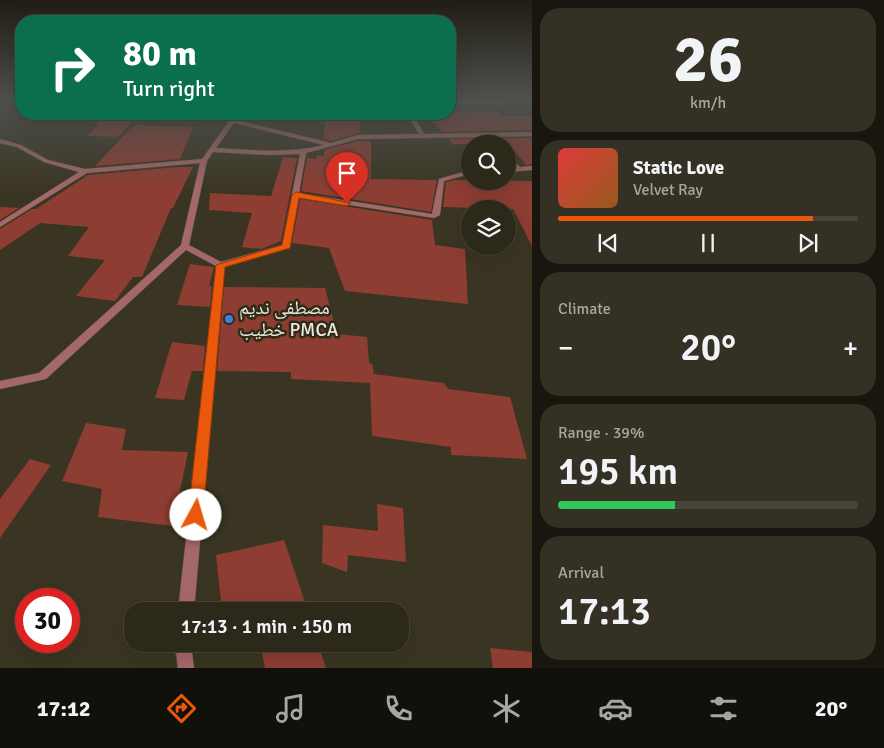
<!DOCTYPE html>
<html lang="en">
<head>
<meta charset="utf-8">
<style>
  body { margin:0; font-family:Signika,"Noto Naskh Arabic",sans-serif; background:#343023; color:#f1f3f6; height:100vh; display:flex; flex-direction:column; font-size:19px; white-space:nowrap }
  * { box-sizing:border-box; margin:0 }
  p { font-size:16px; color:#a6a6a2 }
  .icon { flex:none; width:28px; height:28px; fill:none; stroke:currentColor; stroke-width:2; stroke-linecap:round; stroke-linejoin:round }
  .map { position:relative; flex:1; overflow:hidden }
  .sheet { display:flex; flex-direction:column; gap:8px; padding:8px; background:#18160e; width:352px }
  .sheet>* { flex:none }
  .banner { position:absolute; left:15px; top:15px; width:441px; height:105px; border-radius:20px; box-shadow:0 5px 20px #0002,0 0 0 1px #484439; background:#0b6e4f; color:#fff; overflow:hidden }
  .fabs { position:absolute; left:461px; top:135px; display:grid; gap:10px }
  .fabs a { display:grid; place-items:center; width:55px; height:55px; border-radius:50%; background:#2c281a; box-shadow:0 5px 20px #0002,0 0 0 1px #484439; font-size:25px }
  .speed { position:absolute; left:15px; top:588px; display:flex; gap:10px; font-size:25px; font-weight:700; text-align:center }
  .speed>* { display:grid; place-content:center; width:65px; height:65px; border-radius:50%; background:#2c281a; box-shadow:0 5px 20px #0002,0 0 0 1px #484439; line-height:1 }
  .speed .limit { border:8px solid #d22; background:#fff; color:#111 }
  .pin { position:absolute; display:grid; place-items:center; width:42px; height:42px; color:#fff; margin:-51px -21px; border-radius:50% 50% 50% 0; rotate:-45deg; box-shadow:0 0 5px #0007 }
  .pin .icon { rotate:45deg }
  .me { position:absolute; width:55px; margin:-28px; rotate:6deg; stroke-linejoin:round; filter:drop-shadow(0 0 4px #0008) }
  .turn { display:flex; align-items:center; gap:18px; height:105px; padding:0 25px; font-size:22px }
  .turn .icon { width:65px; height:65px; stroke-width:2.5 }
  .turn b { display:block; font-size:35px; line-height:42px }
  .big { font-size:38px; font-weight:600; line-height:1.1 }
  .sheet .card { flex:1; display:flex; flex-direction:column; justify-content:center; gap:8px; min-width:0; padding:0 18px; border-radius:20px; background:#343023 }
  .sheet .dial { align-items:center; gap:0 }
  .dial b { font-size:65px; line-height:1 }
  .song { display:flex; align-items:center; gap:15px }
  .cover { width:60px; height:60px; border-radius:8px; background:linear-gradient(135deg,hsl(0 70% 55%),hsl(30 70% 35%)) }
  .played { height:5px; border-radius:2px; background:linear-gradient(90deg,#ea580c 85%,#484439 85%) }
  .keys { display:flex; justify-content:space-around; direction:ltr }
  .heat { display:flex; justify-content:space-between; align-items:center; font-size:28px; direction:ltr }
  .charge { height:8px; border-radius:4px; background:linear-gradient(90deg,#34c759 39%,#484439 0) }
  .trip { position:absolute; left:124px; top:602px; width:285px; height:50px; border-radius:20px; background:#2c281a; box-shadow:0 5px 20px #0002,0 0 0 1px #484439; font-weight:600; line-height:50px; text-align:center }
  .menu { display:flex; height:80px; justify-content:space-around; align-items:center; background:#12100a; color:#a6a6a2 }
  .menu .icon { width:35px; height:35px }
  .menu .current { color:#ea580c }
  .menu b { font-size:22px; color:#f1f3f6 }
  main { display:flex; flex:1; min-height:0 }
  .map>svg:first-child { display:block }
  .building { fill:#8e3d32 }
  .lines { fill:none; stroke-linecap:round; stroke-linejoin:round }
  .minor-casing { stroke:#565240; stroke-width:1 }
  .minor { fill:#a56869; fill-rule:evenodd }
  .route { fill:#ea580c; stroke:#983908 }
  .shop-dot { fill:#3f7fe0; stroke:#2f2b18; stroke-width:2 }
  .labels { text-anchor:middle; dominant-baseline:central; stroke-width:5; stroke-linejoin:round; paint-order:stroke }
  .poi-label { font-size:19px; fill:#eae8dc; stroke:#2f2b18; text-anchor:start }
</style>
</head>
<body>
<main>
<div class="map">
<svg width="532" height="668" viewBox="0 0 532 668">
  <rect width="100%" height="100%" fill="#3a3522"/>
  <!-- building -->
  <path class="building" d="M 450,110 L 500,112 L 502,116 L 532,116 L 532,130 L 442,132 L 426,114 L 450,114 Z
    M 105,114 L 138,114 L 118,137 L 88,136 Z
    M 325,114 L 361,114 L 360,133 L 331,141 L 324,139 Z
    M 134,125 L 193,127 L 180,159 L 95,166 Z
    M 532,138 L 532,164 L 526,165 L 509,144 L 453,144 L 449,139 Z
    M 358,141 L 371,141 L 371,179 L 437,180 L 431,212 L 301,191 L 307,158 L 316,159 L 317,155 L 324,156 L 324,150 Z
    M 283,157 L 297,158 L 281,241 L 261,249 L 242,247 L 252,213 L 209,210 L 210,193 L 271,196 Z
    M 177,167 L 193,167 L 173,208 L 171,208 L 142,277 L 133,277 L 115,301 L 76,296 L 105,260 L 68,256 L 89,227 L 40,223 L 0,250 L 0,229 L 32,209 L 36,209 L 88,175 Z
    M 455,180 L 532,181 L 532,246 L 513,209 L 443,207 L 446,182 Z
    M 300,199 L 432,220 L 435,245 L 465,249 L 468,304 L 345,291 L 329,248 L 292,243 Z
    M 0,207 L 19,208 L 0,220 Z
    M 190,264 L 214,267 L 209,286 L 212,286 L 210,307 L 177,305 Z
    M 224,287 L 325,288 L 337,334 L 367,337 L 369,363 L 372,364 L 374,374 L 444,383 L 448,389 L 510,397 L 527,459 L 451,455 L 451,447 L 372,436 L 370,383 L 291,379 L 291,372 L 217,371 Z
    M 172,342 L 205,346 L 203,371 L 192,371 L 184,400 L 155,398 Z
    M 86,423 L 126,429 L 122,450 L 188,452 L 173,526 L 98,517 L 102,489 L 62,481 Z
    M 30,459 L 51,465 L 0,538 L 0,499 Z
    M 377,504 L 403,508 L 406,562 L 348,555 L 347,572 L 322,563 L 323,525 L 378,531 Z
    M 284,540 L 308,611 L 222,611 L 216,555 Z
    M 260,644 L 318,644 L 326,668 L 265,668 Z
    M 490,648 L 532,652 L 532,668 L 493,668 Z"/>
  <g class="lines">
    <defs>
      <path id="minor" d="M 505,99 L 511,99 L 504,104 L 450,104 L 450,100 L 503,100 Z
        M 234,114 L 240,114 L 236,120 L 331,143 L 358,135 L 419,134 L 407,114 L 413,114 L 424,134 L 532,132 L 532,136 L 358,139 L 306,153 L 299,193 L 432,214 L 439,179 L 470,170 L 470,174 L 444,181 L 440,215 L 434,218 L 298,197 L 289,248 L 224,267 L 194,611 L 178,611 L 216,266 L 186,250 L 46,379 L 0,389 L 0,381 L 39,373 L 181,245 L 200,163 L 87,173 L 0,227 L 0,222 L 79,172 L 44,162 L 17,147 L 0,143 L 0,139 L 21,145 L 48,160 L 85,169 L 202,159 ZM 234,123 L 324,145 C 288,154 252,150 216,148 ZM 213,152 L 268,155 L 300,154 L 282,245 L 221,262 L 189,245 L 207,161 Z
        M 508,156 L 520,167 L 532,166 L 532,170 L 508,172 L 508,168 L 513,168 L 508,161 Z
        M 175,644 L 191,644 L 194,668 L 178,668 Z"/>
    </defs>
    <!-- minor casing -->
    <use href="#minor" class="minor-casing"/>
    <!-- minor -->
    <use href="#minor" class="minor"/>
  </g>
  <!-- sky -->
  <linearGradient id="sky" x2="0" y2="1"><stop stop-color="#201d13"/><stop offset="0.52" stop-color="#4f514f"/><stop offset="1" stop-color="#4f514f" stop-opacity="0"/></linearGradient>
  <rect width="532" height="192" fill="url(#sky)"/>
  <!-- route -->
  <path class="route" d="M 296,192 L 351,203 L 347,206 L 299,198 L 290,248 L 225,267 L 203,515 L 201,520 L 196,523 L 190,520 L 188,515 L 216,265 L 282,245 L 292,195 Z"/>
  <!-- markers -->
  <circle class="shop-dot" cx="229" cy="319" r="5"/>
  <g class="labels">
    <!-- poi labels -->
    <g class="poi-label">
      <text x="239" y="308">مصطفى نديم<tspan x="239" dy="22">خطيب PMCA</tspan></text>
    </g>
  </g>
</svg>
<div class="fabs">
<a><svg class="icon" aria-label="search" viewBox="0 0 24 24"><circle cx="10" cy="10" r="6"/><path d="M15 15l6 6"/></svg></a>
<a><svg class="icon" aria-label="layers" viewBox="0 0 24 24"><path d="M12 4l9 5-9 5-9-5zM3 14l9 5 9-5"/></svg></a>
</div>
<div class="speed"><div class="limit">30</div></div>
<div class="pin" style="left:347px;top:203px;background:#d93025"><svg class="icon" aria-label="arrive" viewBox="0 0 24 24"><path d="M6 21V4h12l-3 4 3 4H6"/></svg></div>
<svg class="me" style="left:196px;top:515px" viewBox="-20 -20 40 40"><circle r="19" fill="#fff"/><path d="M0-13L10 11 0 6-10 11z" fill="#ea580c"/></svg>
<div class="trip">17:13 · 1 min · 150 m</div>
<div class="banner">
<div class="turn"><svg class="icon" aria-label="right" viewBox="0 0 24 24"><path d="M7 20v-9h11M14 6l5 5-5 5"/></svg><div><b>80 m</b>Turn right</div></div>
</div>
</div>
<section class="sheet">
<div class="card dial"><b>26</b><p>km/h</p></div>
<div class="card">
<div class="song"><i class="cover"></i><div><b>Static Love</b><p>Velvet Ray</p></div></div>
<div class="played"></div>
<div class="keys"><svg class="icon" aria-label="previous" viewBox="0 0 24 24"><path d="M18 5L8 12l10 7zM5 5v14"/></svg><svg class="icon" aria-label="pause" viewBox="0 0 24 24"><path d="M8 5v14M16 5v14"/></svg><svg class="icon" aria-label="next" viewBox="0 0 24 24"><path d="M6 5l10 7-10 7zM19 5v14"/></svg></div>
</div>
<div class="card"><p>Climate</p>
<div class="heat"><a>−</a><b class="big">20°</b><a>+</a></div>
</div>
<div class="card"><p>Range · 39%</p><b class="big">195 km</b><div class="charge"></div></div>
<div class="card"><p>Arrival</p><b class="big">17:13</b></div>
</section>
</main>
<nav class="menu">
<b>17:12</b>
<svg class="icon current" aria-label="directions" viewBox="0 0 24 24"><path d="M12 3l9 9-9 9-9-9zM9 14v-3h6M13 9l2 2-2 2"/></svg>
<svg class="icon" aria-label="music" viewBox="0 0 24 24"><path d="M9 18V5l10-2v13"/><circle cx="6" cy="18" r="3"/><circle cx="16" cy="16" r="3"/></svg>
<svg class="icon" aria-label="phone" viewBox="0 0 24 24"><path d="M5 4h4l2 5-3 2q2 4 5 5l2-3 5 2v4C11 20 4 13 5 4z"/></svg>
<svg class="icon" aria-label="climate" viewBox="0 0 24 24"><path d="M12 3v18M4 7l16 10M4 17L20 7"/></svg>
<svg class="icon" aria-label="car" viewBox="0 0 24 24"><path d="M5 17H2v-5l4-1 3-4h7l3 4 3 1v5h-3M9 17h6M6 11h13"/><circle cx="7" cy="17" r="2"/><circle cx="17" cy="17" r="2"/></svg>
<svg class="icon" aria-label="filters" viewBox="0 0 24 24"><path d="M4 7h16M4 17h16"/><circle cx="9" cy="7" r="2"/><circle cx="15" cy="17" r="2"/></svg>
<b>20°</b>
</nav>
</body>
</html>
